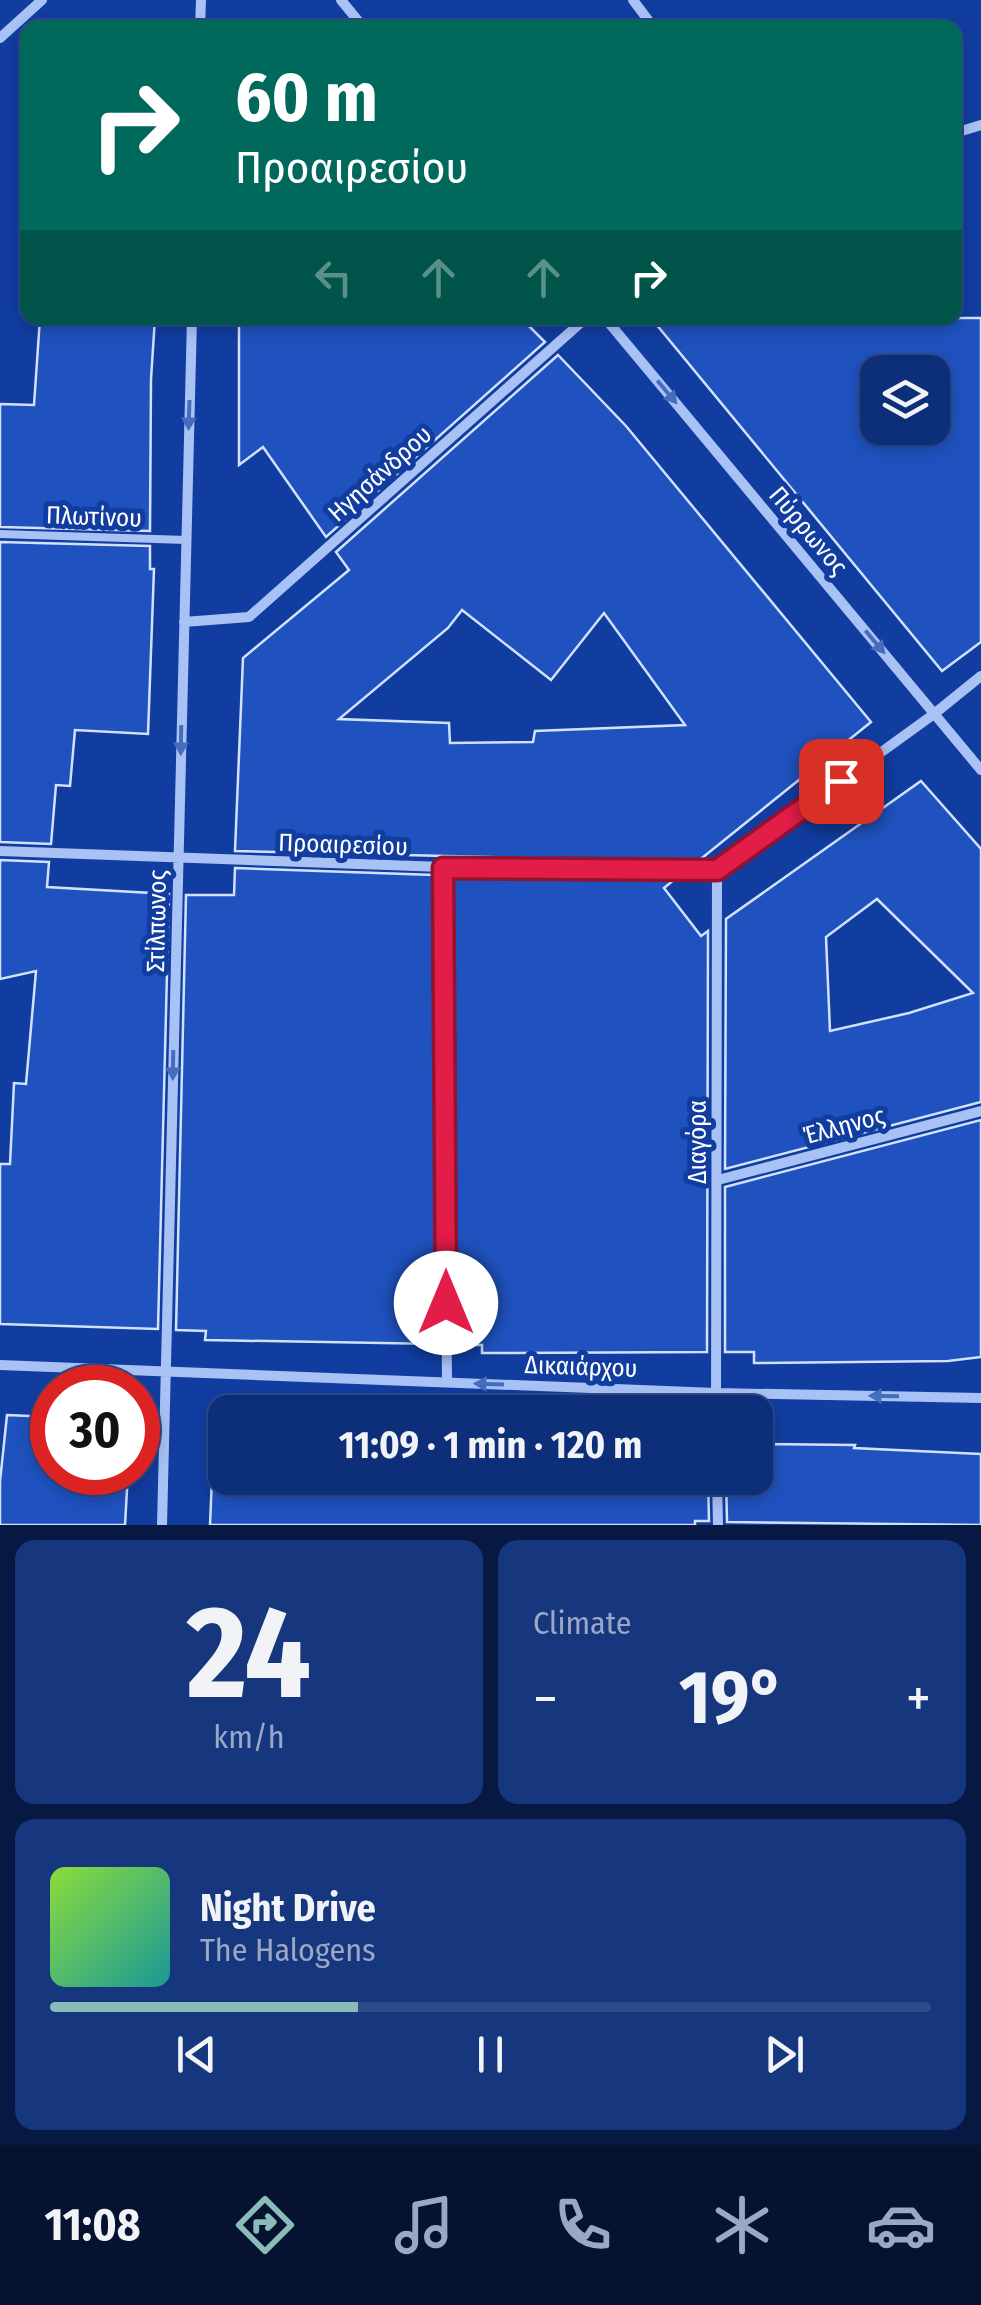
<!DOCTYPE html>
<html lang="en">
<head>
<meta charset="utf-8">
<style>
  body { margin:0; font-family:"Fira Sans Condensed",sans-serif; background:#16367d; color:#f1f3f6; height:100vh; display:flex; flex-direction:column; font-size:38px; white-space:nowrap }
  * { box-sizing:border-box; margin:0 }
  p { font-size:32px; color:#9aa8c6 }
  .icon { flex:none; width:55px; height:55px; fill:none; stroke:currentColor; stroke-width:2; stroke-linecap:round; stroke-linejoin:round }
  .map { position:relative; height:1525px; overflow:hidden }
  .sheet { display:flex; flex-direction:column; gap:15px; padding:15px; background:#071942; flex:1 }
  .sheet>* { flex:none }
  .guide { position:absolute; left:20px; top:20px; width:942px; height:305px; border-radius:20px; box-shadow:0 5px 15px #0003,0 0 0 2px #2d4a8a; background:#00695c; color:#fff; overflow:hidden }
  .tools { position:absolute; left:860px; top:355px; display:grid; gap:20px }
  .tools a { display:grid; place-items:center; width:90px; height:90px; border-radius:20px; background:#0d2e78; box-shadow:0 5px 15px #0003,0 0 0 2px #2d4a8a; font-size:50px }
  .speed { position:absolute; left:30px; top:1365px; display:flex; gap:20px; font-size:50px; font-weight:700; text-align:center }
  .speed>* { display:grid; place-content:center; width:130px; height:130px; border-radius:50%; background:#0d2e78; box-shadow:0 5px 15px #0003,0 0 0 2px #2d4a8a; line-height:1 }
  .speed .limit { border:15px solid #d22; background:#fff; color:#111 }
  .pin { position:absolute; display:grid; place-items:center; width:85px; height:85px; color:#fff; margin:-42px; border-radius:20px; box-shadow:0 5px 15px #0006 }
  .me { position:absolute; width:110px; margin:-55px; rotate:0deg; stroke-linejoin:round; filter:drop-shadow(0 0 8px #0008) }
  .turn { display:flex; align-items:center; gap:35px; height:210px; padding:0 50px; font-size:45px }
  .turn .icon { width:130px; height:130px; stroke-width:2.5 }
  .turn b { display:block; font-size:70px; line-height:85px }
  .lanes { display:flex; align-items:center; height:95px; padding:0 50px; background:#0003; justify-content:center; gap:50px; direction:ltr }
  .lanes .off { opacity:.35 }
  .big { font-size:75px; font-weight:700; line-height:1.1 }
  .sheet .card { flex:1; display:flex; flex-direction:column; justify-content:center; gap:15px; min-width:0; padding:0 35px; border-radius:20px; background:#16367d }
  .sheet .dial { align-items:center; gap:0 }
  .dial b { font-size:130px; line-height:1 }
  .song { display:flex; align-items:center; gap:30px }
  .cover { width:120px; height:120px; border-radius:15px; background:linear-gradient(135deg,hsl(90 70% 55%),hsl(180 70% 35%)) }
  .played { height:10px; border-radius:5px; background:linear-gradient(90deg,#8bbbb9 35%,#2d4a8a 35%) }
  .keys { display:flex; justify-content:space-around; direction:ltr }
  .heat { display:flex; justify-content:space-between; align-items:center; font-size:55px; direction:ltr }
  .sheet .tiles { flex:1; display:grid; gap:15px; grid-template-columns:1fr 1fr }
  .card:last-child { grid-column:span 2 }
  .trip { position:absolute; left:208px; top:1395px; width:565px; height:100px; border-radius:20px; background:#0d2e78; box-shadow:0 5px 15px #0003,0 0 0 2px #2d4a8a; font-weight:700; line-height:100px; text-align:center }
  .tab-bar { display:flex; height:160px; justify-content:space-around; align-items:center; background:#051230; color:#9aa8c6 }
  .tab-bar .icon { width:70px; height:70px }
  .tab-bar .current { color:#8bbbb9 }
  .tab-bar b { font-size:45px; color:#f1f3f6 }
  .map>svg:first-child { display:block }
  .building { fill:#1f52bf; stroke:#d2e1fe; stroke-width:2.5; fill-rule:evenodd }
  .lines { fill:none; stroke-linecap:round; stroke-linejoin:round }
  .lane { stroke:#a9c2f5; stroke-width:8 }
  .street { stroke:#a9c2f5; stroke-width:10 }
  .oneway { fill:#466cbe }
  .route-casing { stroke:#92132f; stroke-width:25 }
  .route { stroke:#e11d48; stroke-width:18 }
  .labels { text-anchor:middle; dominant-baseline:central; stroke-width:10; stroke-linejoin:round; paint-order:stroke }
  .street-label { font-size:25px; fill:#fff; stroke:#113da0 }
</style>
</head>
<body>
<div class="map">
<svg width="981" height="1525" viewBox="0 0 981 1525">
  <rect width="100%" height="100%" fill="#113da0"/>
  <!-- building -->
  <path class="building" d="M 40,318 L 155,318 L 151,379 L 150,531 L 0,527 L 0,404 L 34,405 Z
    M 239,318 L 521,318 L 545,342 L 326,537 L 263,447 L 239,465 Z
    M 651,318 L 981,318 L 981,642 L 942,671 ZM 878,372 L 932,372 L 932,428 L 878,428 Z
    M 558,355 L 626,426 L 871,722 L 697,862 L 235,851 L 243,658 L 349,570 L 336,552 ZM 462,610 L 551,680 L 604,613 L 685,725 L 535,731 L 533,742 L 450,743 L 449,723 L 339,719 L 448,628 Z
    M 0,542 L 150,546 L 150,569 L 154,569 L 148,734 L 75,730 L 70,786 L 56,785 L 51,844 L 0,842 Z
    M 921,781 L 981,849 L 981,1102 L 725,1169 L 726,919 ZM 877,899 L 973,993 L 909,1013 L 830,1031 L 826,937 Z
    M 0,860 L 49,862 L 47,887 L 169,894 L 158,1329 L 0,1324 L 0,1164 L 10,1164 L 14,1083 L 26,1084 L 36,971 L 0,979 Z
    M 235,868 L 434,875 L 438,1344 L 205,1340 L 206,1331 L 176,1330 L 186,895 L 234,895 Z
    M 452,876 L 675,879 L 664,888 L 701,936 L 708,931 L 707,1352 L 482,1353 L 482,1345 L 455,1345 Z
    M 981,1120 L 981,1357 L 948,1361 L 754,1363 L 754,1352 L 725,1352 L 725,1187 Z
    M 7,1415 L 52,1417 L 52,1472 L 128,1472 L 125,1525 L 0,1525 L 0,1481 Z
    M 762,1444 L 855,1445 L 854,1448 L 981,1454 L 981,1525 L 727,1522 L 726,1478 L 761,1478 Z
    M 212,1478 L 708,1478 L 709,1521 L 695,1521 L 695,1525 L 210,1525 Z"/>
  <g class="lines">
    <!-- lane -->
    <path class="lane" d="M 0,534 L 186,540"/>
    <!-- street -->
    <path class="street" d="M 341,0 L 364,28
      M 633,0 L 654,28
      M 200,28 L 201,0
      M 0,38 L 42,0
      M 955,133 L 981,125
      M 605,318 L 981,770
      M 184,622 L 249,617 L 586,318
      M 0,851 L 443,867 L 717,871 L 934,714 L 981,676
      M 443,867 L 447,1382
      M 718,1180 L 981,1111
      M 0,1365 L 716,1393 L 981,1398
      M 716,1412 L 717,871
      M 717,1478 L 718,1525
      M 162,1525 L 192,318"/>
  </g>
  <!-- one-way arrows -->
  <defs><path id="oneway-solid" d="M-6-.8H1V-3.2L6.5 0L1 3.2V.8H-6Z" transform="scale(2.5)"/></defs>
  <g class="oneway">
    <use href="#oneway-solid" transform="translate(667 392) rotate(50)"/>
    <use href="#oneway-solid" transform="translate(189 415) rotate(92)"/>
    <use href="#oneway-solid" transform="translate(875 642) rotate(50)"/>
    <use href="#oneway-solid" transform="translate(181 740) rotate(91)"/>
    <use href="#oneway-solid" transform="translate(173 1065) rotate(91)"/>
    <use href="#oneway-solid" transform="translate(489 1384) rotate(-178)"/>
    <use href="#oneway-solid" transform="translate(884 1396) rotate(-179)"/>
  </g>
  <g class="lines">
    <defs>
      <path id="route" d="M 446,1303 L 443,868 L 717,870 L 841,781"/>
    </defs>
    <!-- route casing -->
    <use href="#route" class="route-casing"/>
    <!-- route -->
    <use href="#route" class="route"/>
  </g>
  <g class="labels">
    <!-- street labels -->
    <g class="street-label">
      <text transform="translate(380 474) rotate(-42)">Ηγησάνδρου</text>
      <text transform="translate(94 517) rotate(2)">Πλωτίνου</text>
      <text transform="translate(808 531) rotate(50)">Πύρρωνος</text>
      <text transform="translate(343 845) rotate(2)">Προαιρεσίου</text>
      <text transform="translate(157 921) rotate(-89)">Στίλπωνος</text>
      <text transform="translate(844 1126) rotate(-15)">Έλληνος</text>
      <text transform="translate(698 1142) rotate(-90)">Διαγόρα</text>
      <text transform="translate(581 1367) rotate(2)">Δικαιάρχου</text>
    </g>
  </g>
</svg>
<div class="tools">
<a><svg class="icon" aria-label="layers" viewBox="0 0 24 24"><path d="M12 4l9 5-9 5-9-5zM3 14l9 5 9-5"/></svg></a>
</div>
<div class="speed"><div class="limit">30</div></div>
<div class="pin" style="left:841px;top:781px;background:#d93025"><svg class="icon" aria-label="arrive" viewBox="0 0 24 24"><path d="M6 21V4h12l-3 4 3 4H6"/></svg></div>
<svg class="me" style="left:446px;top:1303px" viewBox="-20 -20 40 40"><circle r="19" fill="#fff"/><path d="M0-13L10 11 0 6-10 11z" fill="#e11d48"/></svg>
<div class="trip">11:09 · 1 min · 120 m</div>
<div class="guide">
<div class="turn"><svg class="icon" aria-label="right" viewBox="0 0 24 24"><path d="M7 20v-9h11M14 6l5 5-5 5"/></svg><div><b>60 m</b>Προαιρεσίου</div></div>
<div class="lanes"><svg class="icon off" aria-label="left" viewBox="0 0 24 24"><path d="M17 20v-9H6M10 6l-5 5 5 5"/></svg><svg class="icon off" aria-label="ahead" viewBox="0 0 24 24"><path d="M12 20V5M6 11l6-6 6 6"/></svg><svg class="icon off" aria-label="ahead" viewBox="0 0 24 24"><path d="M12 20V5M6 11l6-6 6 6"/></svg><svg class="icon" aria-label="right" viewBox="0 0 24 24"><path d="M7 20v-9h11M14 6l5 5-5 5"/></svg></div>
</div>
</div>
<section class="sheet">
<div class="tiles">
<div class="card dial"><b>24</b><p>km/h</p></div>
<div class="card"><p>Climate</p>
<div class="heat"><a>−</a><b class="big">19°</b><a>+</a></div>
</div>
<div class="card">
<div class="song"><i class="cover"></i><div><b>Night Drive</b><p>The Halogens</p></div></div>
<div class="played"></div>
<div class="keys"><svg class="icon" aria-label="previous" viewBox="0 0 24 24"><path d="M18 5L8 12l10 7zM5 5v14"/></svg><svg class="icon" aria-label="pause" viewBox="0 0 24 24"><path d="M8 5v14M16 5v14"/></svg><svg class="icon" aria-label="next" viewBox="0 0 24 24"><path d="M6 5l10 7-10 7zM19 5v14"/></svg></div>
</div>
</div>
</section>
<nav class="tab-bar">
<b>11:08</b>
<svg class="icon current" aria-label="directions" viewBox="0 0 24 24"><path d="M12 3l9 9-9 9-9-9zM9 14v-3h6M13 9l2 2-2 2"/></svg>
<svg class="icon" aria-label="music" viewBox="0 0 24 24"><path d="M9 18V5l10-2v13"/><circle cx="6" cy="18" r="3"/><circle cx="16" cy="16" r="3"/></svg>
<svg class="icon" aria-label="phone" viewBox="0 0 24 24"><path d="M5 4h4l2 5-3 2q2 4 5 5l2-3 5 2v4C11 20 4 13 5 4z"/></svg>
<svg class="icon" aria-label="climate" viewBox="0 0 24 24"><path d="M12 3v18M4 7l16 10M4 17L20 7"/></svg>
<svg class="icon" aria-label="car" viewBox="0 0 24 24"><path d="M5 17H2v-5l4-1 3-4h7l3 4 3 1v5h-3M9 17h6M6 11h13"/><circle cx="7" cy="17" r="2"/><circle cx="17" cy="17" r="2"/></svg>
</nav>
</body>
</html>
